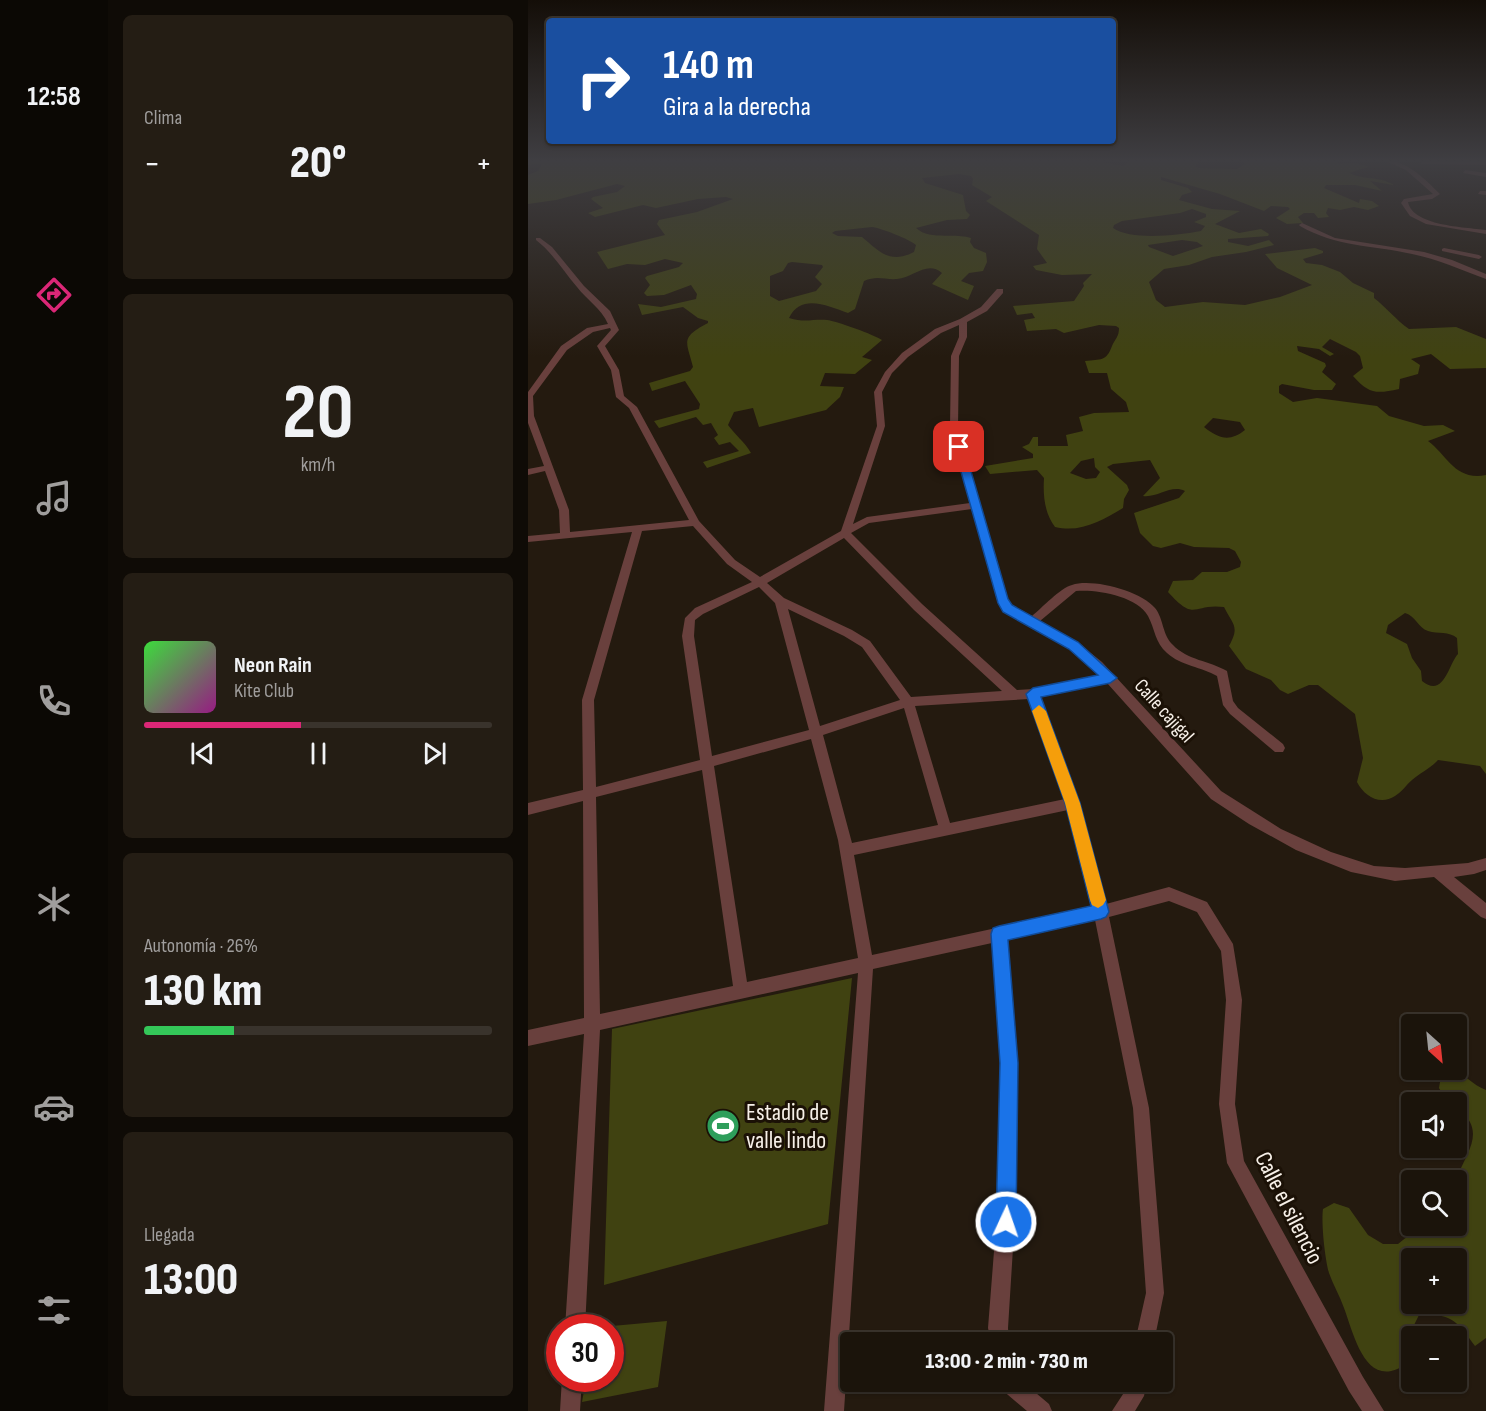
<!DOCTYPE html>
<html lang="es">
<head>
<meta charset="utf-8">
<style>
  body { margin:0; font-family:"Sofia Sans Condensed",sans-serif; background:#241d14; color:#f1f3f6; height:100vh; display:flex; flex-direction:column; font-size:22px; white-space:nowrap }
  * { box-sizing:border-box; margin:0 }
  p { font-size:20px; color:#a09e9d }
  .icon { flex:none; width:33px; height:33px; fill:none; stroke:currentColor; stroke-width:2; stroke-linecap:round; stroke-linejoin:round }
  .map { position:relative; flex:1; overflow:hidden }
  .sheet { display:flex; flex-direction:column; gap:15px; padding:15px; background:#0f0b06; width:420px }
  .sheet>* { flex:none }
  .hud { position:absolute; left:18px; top:18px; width:570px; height:126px; border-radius:6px; box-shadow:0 2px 4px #0004,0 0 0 2px #39332c; background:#1a4fa0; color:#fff; overflow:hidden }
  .needle { width:39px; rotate:153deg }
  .buttons { position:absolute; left:873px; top:1014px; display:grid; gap:12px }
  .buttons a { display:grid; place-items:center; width:66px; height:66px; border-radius:6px; background:#1b140b; box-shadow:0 2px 4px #0004,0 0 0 2px #39332c; font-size:30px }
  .speed { position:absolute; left:18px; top:1314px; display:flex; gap:12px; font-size:30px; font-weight:700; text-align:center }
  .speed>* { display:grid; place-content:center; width:78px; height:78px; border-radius:50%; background:#1b140b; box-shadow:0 2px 4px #0004,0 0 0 2px #39332c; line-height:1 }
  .speed .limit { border:9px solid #d22; background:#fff; color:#111 }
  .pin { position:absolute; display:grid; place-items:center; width:51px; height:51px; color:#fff; margin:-26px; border-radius:12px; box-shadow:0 3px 9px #0006 }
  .me { position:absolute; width:66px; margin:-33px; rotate:3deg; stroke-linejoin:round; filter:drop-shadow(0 0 4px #0008) }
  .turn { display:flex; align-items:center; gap:21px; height:126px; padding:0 18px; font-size:27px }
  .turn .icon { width:78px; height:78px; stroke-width:2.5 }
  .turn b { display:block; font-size:42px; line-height:51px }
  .big { font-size:45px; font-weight:800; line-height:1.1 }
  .sheet .card { flex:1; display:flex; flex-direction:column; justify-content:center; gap:9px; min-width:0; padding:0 21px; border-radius:9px; background:#241d14 }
  .sheet .dial { align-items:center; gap:0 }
  .dial b { font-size:78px; line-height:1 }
  .song { display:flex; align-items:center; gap:18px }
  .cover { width:72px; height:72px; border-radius:9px; background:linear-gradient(135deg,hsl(120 70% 55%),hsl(310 70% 35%)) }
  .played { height:6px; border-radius:3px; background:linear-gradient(90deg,#db2777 45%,#39332c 45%) }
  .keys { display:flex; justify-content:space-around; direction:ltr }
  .heat { display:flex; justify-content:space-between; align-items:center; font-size:33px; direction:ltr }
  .charge { height:9px; border-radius:4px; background:linear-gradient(90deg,#34c759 26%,#39332c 0) }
  .trip { position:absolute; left:312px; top:1332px; width:333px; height:60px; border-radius:6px; background:#1b140b; box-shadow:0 2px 4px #0004,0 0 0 2px #39332c; font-weight:800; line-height:60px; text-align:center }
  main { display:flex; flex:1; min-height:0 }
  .menu { display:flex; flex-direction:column; width:108px; justify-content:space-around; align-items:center; background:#0b0804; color:#a09e9d }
  .menu .icon { width:42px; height:42px }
  .menu .selected { color:#db2777 }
  .menu b { font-size:27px; color:#f1f3f6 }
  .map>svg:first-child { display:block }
  .green { fill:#404211; fill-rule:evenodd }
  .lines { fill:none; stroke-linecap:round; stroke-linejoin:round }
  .minor { fill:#69403d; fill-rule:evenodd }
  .route { fill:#1a73e8; stroke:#114b97; stroke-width:1.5 }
  .slow { fill:#f59e0b }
  .labels { text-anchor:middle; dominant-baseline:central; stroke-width:6; stroke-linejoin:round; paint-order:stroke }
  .street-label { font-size:20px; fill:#f7f0e8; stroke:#1b1106 }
  .near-poi-label { font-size:24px; fill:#f7f0e8; stroke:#1b1106; text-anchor:start }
  .near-street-label { font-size:24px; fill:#f7f0e8; stroke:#1b1106 }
</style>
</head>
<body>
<main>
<nav class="menu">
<b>12:58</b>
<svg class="icon selected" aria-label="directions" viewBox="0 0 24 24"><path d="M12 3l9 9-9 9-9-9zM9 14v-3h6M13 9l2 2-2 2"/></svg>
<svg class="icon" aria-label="music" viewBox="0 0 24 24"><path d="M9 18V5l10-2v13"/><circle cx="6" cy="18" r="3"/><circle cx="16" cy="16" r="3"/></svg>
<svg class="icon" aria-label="phone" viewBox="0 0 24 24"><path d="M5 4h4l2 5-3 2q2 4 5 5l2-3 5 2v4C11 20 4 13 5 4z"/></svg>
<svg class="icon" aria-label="climate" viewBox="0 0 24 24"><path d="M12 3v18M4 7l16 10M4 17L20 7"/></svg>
<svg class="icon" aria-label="car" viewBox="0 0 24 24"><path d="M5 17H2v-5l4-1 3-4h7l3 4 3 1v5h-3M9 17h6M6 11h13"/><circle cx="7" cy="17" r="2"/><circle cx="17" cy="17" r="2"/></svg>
<svg class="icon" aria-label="filters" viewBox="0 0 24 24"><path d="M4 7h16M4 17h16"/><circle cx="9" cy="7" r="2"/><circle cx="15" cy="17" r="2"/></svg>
</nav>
<section class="sheet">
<div class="card"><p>Clima</p>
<div class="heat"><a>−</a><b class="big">20°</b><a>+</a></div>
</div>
<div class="card dial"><b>20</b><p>km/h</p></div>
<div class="card">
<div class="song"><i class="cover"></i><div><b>Neon Rain</b><p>Kite Club</p></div></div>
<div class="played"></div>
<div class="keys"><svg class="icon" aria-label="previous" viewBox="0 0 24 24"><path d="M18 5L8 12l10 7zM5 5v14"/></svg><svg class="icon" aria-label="pause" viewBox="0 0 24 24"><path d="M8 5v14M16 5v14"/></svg><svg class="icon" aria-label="next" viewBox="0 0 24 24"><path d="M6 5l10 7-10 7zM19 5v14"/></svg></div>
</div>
<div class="card"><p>Autonomía · 26%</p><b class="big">130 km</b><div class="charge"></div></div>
<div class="card"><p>Llegada</p><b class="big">13:00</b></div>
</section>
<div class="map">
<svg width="958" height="1411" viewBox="0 0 958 1411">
  <rect width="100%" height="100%" fill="#241a0f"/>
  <!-- green -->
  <path class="green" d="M 0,159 L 558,159 L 595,166 L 605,159 L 672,159 L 668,166 L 671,168 L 709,169 L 718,163 L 705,159 L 809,159 L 810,164 L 827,163 L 839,166 L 840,167 L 821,173 C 839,181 848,175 866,185 L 842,181 L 854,191 L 827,185 L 798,185 L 796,188 L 831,203 L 832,199 L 844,201 L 851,206 L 840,210 L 826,207 L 812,210 L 800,208 L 798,213 L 801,217 L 790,218 L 786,213 L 776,213 L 770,217 L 775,223 L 759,224 L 748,218 L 762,209 L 760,207 L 743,206 L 736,211 L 692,194 L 633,177 L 633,180 L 660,188 L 664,192 L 654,195 L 651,200 L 684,209 L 712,211 L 687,224 L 711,233 L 733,229 L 741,234 L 740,236 L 700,239 L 700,242 L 720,246 L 741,240 L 746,245 L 718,252 L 684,257 L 661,265 L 636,269 L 621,282 L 628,300 L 637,307 L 675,302 L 717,305 L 752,297 L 784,285 L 749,268 L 737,254 L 787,248 L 795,251 L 795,253 L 775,259 L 778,263 L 794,265 L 812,272 L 825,283 L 846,293 L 846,298 C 858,307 868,320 881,329 L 928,327 L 958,339 L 958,368 L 922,369 L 903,354 L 883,359 L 892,365 L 890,374 L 872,379 L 871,389 C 848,394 841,394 825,376 L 835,368 L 832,356 L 828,352 L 802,339 L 794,347 L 806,354 L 802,356 L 791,349 L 769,346 L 770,351 L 797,363 L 798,366 L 794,372 L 808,384 L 804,390 L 786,390 L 754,384 L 751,386 L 751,393 L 765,402 L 789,398 L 849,406 L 861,416 L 896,426 L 915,425 L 927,431 L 900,441 C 920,456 927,481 958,475 L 958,774 L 952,766 L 910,760 C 903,768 892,773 884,780 C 878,785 874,792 867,796 C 852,806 836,796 829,782 L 835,758 L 827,714 L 790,685 L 781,685 L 760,694 L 752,690 L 743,680 L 718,669 L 701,646 C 712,626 705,625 696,607 C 664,603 668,623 640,592 L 645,581 L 665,580 L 674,572 L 699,572 L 712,567 L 713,562 L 707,551 L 701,548 L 666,547 L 652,543 L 633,548 L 625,546 L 612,533 L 606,513 L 651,498 L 657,491 C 643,484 630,498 615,496 L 632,478 L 622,460 L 585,464 L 579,467 L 599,485 L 601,490 L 596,499 L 595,508 C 573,521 553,533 527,527 C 516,512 515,495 516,478 L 509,470 L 462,474 L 457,466 L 505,458 L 505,454 L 494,447 L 501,444 L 505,437 L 510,437 L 510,446 L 540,446 L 538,435 L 555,431 L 551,417 L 566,413 L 601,412 L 598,402 L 583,389 L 579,373 L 561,373 L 557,361 C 573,359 578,362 584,346 C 587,339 591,337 591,328 L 588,326 L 571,325 L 536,333 L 528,329 L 499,331 L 496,320 L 507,318 L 504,313 L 489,315 L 485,306 L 546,301 L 556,286 L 555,283 L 564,274 L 534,275 L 508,270 L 505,266 L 519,263 L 509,249 L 511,235 L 458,201 L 464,197 L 444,185 L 445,179 L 443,176 L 431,174 L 394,178 L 397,183 L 435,195 L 438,211 L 442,215 L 439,219 L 419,220 L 388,228 C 402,241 425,232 443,238 L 442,242 L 446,248 L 458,253 L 459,262 L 455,271 L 441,273 L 433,281 L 446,286 L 440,300 L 404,284 L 414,273 C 399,260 385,278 369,279 C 357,280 349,275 336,281 L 327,309 L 320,313 C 300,306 273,293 261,318 C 277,323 284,319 299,320 C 308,321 347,335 354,340 L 334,357 L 344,360 L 327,374 L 297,373 L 292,386 L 316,387 L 312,397 L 298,410 L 231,427 L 225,408 L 206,412 L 200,425 C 208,436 216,441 223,453 L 179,468 L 175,462 L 211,451 L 202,442 L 191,445 L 186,438 L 190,435 L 183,423 L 175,425 L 168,417 L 131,428 L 126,421 L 171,409 L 172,404 L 157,381 L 124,391 L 121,383 L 162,371 L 165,367 C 159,342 151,338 180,323 L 180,321 L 170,318 L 155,307 L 114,315 L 110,304 L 133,307 L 168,299 L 169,294 L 163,285 L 136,295 L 119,296 L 116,293 L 122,285 L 117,278 L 119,276 L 151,267 L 155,263 L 137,259 L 117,265 L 99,264 L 80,269 L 69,252 L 137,235 L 129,224 L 131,220 L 169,212 L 205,199 L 198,197 L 170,199 L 128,208 L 115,205 L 67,217 L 60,213 L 75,208 L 63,199 L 65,197 L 89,192 L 97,186 L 89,184 L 28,200 L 0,204 L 0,175 L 10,171 L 14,164 L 0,165 ZM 664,209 L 678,214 L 678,217 L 666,222 L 677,226 L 673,231 C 652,235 603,241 585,228 L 586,225 L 594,221 L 652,213 ZM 344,227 C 353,228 381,239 388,245 L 386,252 C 361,265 350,250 334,237 L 310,236 L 304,233 L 307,231 ZM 654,240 L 669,242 L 675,246 L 645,256 L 621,247 L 620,245 ZM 264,262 L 294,265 L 295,267 L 287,277 L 294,284 L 288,291 L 251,301 L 242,296 L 242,276 L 255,271 L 260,263 ZM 685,418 L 712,422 L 717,430 C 702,442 691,439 676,427 ZM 566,458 L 567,467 L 572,472 L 568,478 L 558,479 L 542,473 L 553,461 ZM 877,613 C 888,616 890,628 900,631 C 910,634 921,631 929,638 L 930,654 C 921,663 916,699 894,681 L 893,671 L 884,658 L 879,644 L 858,633 L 860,625 Z
    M 324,978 L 300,1224 L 76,1285 L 84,1029 Z
    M 922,1070 C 937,1073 944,1085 958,1090 L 958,1338 L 947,1346 C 929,1321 924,1313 891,1315 L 885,1327 L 881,1362 C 839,1394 827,1338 816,1308 C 812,1296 805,1285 801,1273 C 797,1259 793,1223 795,1209 L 806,1203 L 821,1208 L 840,1235 L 855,1244 L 870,1244 L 880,1236 L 908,1234 L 910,1226 L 928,1226 L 928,1180 L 923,1180 L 929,1177 C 941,1148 958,1130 929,1108 L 928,1102 L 919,1102 L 911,1088 L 913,1076 ZM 928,1258 L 928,1304 L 884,1304 L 884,1258 Z
    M 139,1321 L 130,1387 L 54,1402 L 58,1379 L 82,1378 L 82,1328 L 73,1327 Z"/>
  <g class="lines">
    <!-- minor -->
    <path class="minor" d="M 853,159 C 877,159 896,178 912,194 L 904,199 L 880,202 C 885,226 936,227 958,230 L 958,234 L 898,224 L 882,216 L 873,203 L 876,199 L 905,194 L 878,170 Z
      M 895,161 L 958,161 L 958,165 L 893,164 Z
      M 937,170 L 958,173 L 958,177 L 935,173 Z
      M 952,191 L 958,191 L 958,195 L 950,194 Z
      M 774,223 L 807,238 L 896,252 L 924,260 L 958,274 L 958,279 C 933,270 910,259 884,254 C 844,245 808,247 772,226 L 771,225 Z
      M 8,238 L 12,238 L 24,247 L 56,286 L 82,311 L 91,330 L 77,346 L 91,370 L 96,396 L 109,407 L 171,521 L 207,560 L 232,577 L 313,531 L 349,426 L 346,392 L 357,372 L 374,353 L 407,329 L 432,319 L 453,307 L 469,289 L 475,289 L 475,293 L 459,311 L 439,322 L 439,337 L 431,356 L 430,427 L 479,599 L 484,605 L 504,616 C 514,608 532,588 544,585 C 564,578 613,591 627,608 C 636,619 634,635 645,645 C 659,660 682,661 699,671 L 705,701 L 710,708 L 755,744 L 757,748 L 755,752 L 747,752 L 702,714 L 695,705 L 689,676 C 674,667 653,666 639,653 C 627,643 627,629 620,616 C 609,596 568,589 548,591 L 512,621 L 549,642 L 574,662 L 693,791 L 753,829 L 803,852 L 846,866 L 877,868 L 940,863 L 958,858 L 958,870 L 946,874 L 926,877 L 958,903 L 958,919 L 953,917 L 906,877 L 867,881 L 823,872 L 768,850 L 721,824 L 683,799 L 579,683 L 512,697 L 552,803 L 578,904 L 641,887 L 679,902 L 705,944 L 714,1000 L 707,1104 L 716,1161 L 835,1377 L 856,1411 L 834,1411 L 821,1391 L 699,1163 L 691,1104 L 698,1000 L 693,951 L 669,912 L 641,901 L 581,917 L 621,1108 L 636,1293 L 626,1342 L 607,1342 L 618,1293 L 605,1108 L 567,920 L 479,940 L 489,1063 L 488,1200 L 480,1328 L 481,1342 L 463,1342 L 460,1328 L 470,1200 L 473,1063 L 464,943 L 345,969 L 316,1411 L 296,1411 L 330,973 L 72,1030 L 57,1328 L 37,1328 L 56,1034 L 0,1046 L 0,1030 L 56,1018 L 55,801 L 0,815 L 0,803 L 55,790 L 54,700 L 104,532 L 0,542 L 0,536 L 32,533 L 31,510 L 17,471 L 0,475 L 0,469 L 16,466 L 0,423 L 0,392 L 33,346 L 59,328 L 80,324 C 73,308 59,300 49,287 C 35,271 25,253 8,240 ZM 431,325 L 431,337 L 423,356 L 422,427 L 442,503 L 339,517 L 325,524 L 357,426 L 354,392 L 364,373 L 380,357 L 413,333 ZM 82,328 L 83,330 L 69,346 L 83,370 L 88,397 L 101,408 L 161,520 L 42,532 L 41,510 L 6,416 L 5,396 L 39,350 L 65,332 ZM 444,509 L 469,600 L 476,611 L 541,648 L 573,676 L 505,689 L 489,690 L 394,604 L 323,533 L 341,523 ZM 165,526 L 199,564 L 224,582 L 167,608 L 157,618 L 154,636 L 172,760 L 68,787 L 66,700 L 114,531 ZM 316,538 L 386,610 L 474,691 L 383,697 L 342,641 L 324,630 L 256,598 L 239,583 ZM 231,587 L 247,603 L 281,730 L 184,756 L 166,636 L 167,620 L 175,614 ZM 260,609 L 316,636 L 334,647 L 372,700 L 292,726 ZM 501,699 L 537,799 L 422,823 L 387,706 ZM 376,708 L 410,825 L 324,843 L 295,735 ZM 283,739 L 310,840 L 330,958 L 219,982 L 186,766 ZM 174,770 L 205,986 L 72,1014 L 68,797 ZM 540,810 L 565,907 L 344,955 L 326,855 Z
      M 916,248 L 951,255 L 954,257 L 951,259 L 914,251 L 914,249 Z
      M 34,1378 L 54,1378 L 52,1411 L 32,1411 Z
      M 470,1382 L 495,1382 L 521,1404 L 524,1411 L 499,1411 L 473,1389 Z
      M 599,1382 L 619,1382 L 616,1396 L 607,1411 L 584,1411 L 597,1391 Z"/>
  </g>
  <!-- sky -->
  <linearGradient id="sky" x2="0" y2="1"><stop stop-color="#140e08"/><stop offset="0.45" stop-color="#3f3e42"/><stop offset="1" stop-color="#3f3e42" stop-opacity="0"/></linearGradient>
  <rect width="958" height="357" fill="url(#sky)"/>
  <!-- route -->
  <path class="route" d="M 431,444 L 436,447 L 480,599 L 484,605 L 550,642 L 589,678 L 582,683 L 513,697 L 552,803 L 581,912 L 578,917 L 573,919 L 480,940 L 490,1063 L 488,1222 L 485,1229 L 478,1232 L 471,1229 L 468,1222 L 472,1063 L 463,934 L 465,928 L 471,926 L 563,906 L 537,803 L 498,694 L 505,688 L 570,675 L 541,649 L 475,612 L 470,603 L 426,447 Z"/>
  <!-- slow -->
  <path class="slow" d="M 511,705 L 518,711 L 552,803 L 578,900 L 575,905 L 570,908 L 564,905 L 562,900 L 537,803 L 504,711 Z"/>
  <!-- icons -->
  <defs>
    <symbol id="stadium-disc" viewBox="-11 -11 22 22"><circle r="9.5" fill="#2e9e5b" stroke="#1b1106"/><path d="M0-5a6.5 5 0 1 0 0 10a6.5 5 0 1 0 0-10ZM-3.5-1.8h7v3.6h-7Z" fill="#fff"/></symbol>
  </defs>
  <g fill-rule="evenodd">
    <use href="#stadium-disc" x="176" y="1107" width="38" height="38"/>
  </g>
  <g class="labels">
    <!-- street labels -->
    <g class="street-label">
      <text transform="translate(636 711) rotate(48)">Calle cajigal</text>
    </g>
    <!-- near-poi labels -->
    <g class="near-poi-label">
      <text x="218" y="1112">Estadio de<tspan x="218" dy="28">valle lindo</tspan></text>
    </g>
    <!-- near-street labels -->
    <g class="near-street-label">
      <text transform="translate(761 1208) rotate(63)">Calle el silencio</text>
    </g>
  </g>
</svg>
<div class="buttons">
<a><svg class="needle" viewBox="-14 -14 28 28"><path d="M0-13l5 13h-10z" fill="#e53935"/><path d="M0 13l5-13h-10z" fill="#a09e9d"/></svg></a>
<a><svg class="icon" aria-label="sound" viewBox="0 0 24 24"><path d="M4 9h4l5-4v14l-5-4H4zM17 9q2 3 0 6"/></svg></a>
<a><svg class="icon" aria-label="search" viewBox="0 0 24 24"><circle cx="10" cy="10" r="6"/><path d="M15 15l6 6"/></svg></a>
<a>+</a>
<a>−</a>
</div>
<div class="speed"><div class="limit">30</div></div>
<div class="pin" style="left:431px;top:447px;background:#d93025"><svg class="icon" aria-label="arrive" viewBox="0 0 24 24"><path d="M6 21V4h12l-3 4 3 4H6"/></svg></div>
<svg class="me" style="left:478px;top:1222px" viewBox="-20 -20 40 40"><circle r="17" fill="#1a73e8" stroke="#fff" stroke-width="3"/><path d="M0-11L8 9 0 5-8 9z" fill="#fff"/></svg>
<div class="trip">13:00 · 2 min · 730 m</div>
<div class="hud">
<div class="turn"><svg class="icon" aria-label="right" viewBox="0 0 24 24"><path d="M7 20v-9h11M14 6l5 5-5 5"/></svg><div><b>140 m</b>Gira a la derecha</div></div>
</div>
</div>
</main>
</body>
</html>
